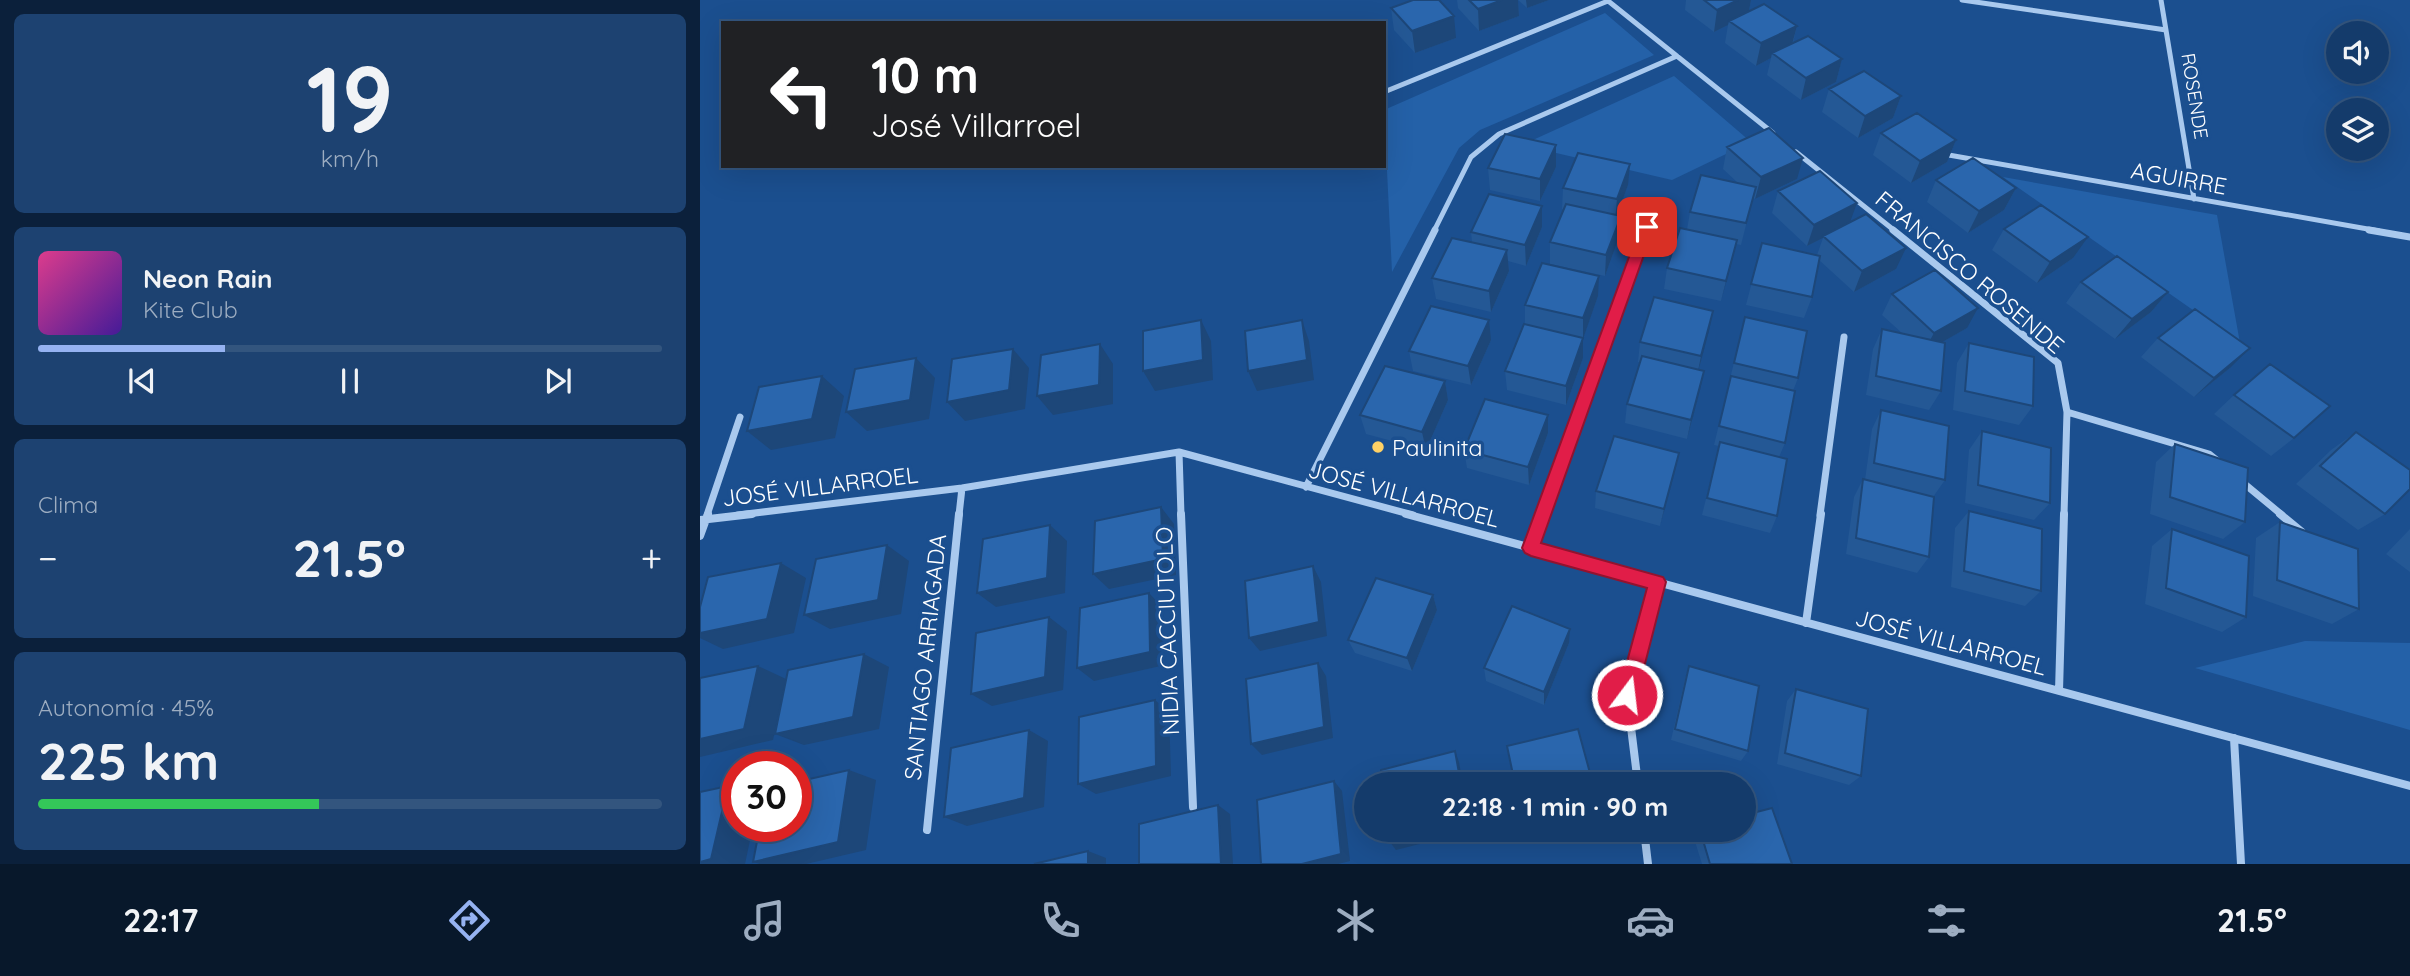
<!DOCTYPE html>
<html lang="es">
<head>
<meta charset="utf-8">
<style>
  body { margin:0; font-family:Quicksand,sans-serif; background:#1d4271; color:#f1f3f6; height:100vh; display:flex; flex-direction:column; font-size:26px; white-space:nowrap }
  * { box-sizing:border-box; margin:0 }
  p { font-size:23px; color:#9dadc1 }
  .icon { flex:none; width:38px; height:38px; fill:none; stroke:currentColor; stroke-width:2; stroke-linecap:round; stroke-linejoin:round }
  .map { position:relative; flex:1; overflow:hidden }
  .drawer { display:flex; flex-direction:column; gap:14px; padding:14px; background:#0b203b; width:700px }
  .drawer>* { flex:none }
  .hud { position:absolute; left:21px; top:21px; width:665px; height:147px; border-radius:0px; box-shadow:0 7px 28px #0002,0 0 0 2px #33557e; background:#202124; color:#fff; overflow:hidden }
  .buttons { position:absolute; left:1626px; top:21px; display:grid; gap:14px }
  .buttons a { display:grid; place-items:center; width:63px; height:63px; border-radius:50%; background:#143b6b; box-shadow:0 7px 28px #0002,0 0 0 2px #33557e; font-size:35px }
  .speed { position:absolute; left:21px; top:751px; display:flex; gap:14px; font-size:35px; font-weight:700; text-align:center }
  .speed>* { display:grid; place-content:center; width:91px; height:91px; border-radius:50%; background:#143b6b; box-shadow:0 7px 28px #0002,0 0 0 2px #33557e; line-height:1 }
  .speed .limit { border:10px solid #d22; background:#fff; color:#111 }
  .pin { position:absolute; display:grid; place-items:center; width:60px; height:60px; color:#fff; margin:-30px; border-radius:14px; box-shadow:0 4px 10px #0006 }
  .me { position:absolute; width:77px; margin:-38px; rotate:15deg; stroke-linejoin:round; filter:drop-shadow(0 0 5px #0008) }
  .turn { display:flex; align-items:center; gap:24px; height:147px; padding:0 35px; font-size:32px }
  .turn .icon { width:91px; height:91px; stroke-width:2.5 }
  .turn b { display:block; font-size:49px; line-height:60px }
  .big { font-size:52px; font-weight:700; line-height:1.1 }
  .drawer .card { flex:1; display:flex; flex-direction:column; justify-content:center; gap:10px; min-width:0; padding:0 24px; border-radius:10px; background:#1d4271 }
  .drawer .dial { align-items:center; gap:0 }
  .dial b { font-size:91px; line-height:1 }
  .song { display:flex; align-items:center; gap:21px }
  .cover { width:84px; height:84px; border-radius:10px; background:linear-gradient(135deg,hsl(330 70% 55%),hsl(260 70% 35%)) }
  .played { height:7px; border-radius:4px; background:linear-gradient(90deg,#95b2f1 30%,#33557e 30%) }
  .keys { display:flex; justify-content:space-around; direction:ltr }
  .heat { display:flex; justify-content:space-between; align-items:center; font-size:38px; direction:ltr }
  .charge { height:10px; border-radius:5px; background:linear-gradient(90deg,#34c759 45%,#33557e 0) }
  .trip { position:absolute; left:654px; top:772px; width:402px; height:70px; border-radius:35px; background:#143b6b; box-shadow:0 7px 28px #0002,0 0 0 2px #33557e; font-weight:700; line-height:70px; text-align:center }
  .tab-bar { display:flex; height:112px; justify-content:space-around; align-items:center; background:#08182b; color:#9dadc1 }
  .tab-bar .icon { width:49px; height:49px }
  .tab-bar .current { color:#95b2f1 }
  .tab-bar b { font-size:32px; color:#f1f3f6 }
  main { display:flex; flex:1; min-height:0 }
  .map>svg:first-child { display:block }
  .green { fill:#2461a8 }
  .lines { fill:none; stroke-linecap:round; stroke-linejoin:round }
  .minor-far2 { stroke:#a9c9ee; stroke-width:5 }
  .minor-far1 { stroke:#a9c9ee; stroke-width:7 }
  .minor { stroke:#a9c9ee; stroke-width:8 }
  .wall { fill:#245895 }
  .shaded-wall { fill:#1d4779 }
  .building { fill:#2a66ad; stroke:#1d4779; stroke-width:2 }
  .route { fill:#e11d48; stroke:#92132f; stroke-width:2 }
  .poi-dot { fill:#ffd166; stroke:#1b4f8f; stroke-width:2.5 }
  .labels { text-anchor:middle; dominant-baseline:central; stroke-width:7; stroke-linejoin:round; paint-order:stroke }
  .far-street-label { font-size:19px; fill:#fff; stroke:#1b4f8f }
  .street-label { font-size:23px; fill:#fff; stroke:#1b4f8f }
  .poi-label { font-size:23px; fill:#fff; stroke:#1b4f8f; text-anchor:start }
</style>
</head>
<body>
<main>
<section class="drawer">
<div class="card dial"><b>19</b><p>km/h</p></div>
<div class="card">
<div class="song"><i class="cover"></i><div><b>Neon Rain</b><p>Kite Club</p></div></div>
<div class="played"></div>
<div class="keys"><svg class="icon" aria-label="previous" viewBox="0 0 24 24"><path d="M18 5L8 12l10 7zM5 5v14"/></svg><svg class="icon" aria-label="pause" viewBox="0 0 24 24"><path d="M8 5v14M16 5v14"/></svg><svg class="icon" aria-label="next" viewBox="0 0 24 24"><path d="M6 5l10 7-10 7zM19 5v14"/></svg></div>
</div>
<div class="card"><p>Clima</p>
<div class="heat"><a>−</a><b class="big">21.5°</b><a>+</a></div>
</div>
<div class="card"><p>Autonomía · 45%</p><b class="big">225 km</b><div class="charge"></div></div>
</section>
<div class="map">
<svg width="1710" height="864" viewBox="0 0 1710 864">
  <rect width="100%" height="100%" fill="#1b4f8f"/>
  <!-- green -->
  <path class="green" d="M 905,13 L 954,55 L 780,130 L 759,148 L 692,272 L 684,110 Z
    M 974,76 L 1051,142 L 972,180 L 822,145 Z
    M 1303,177 L 1517,215 L 1540,343 Z
    M 1605,641 L 1710,643 L 1710,730 L 1495,668 Z"/>
  <g class="lines">
    <!-- minor-far2 -->
    <path class="minor-far2" d="M 907,0 L 1073,133
      M 1262,0 L 1466,30
      M 1461,0 L 1494,199
      M 684,92 L 908,1
      M 1096,152 L 1195,231
      M 1243,154 L 1679,231
      M 734,231 L 771,157 L 799,134 L 977,56
      M 945,231 L 947,227"/>
    <!-- minor-far1 -->
    <path class="minor-far1" d="M 1193,230 L 1358,363 L 1367,412 L 1364,515
      M 1669,230 L 1710,237
      M 1367,412 L 1509,454 L 1519,462
      M 479,452 L 481,515
      M 1541,481 L 1582,515
      M 606,487 L 735,230
      M 7,515 L 40,417
      M 38,515 L 262,488 L 479,452 L 713,515
      M 259,515 L 262,488
      M 843,515 L 946,230
      M 1120,515 L 1144,337"/>
    <!-- minor -->
    <path class="minor" d="M 481,514 L 493,807
      M 706,514 L 1710,786
      M 1580,514 L 1602,532
      M 0,520 L 52,514
      M 0,536 L 8,514
      M 831,548 L 843,514
      M 1106,623 L 1121,514
      M 1359,691 L 1364,514
      M 1534,738 L 1541,864
      M 938,784 L 927,695 L 957,582
      M 227,830 L 259,514
      M 944,830 L 948,864"/>
  </g>
  <!-- wall -->
  <path class="wall" d="M 757,0 L 849,0 L 827,8 L 818,0 L 819,16 L 779,31 L 758,8 Z
    M 986,0 L 1051,0 L 1049,11 L 1097,26 L 1093,43 L 1142,59 L 1136,82 L 1101,100 L 1067,75 L 1071,58 L 1056,66 L 1025,43 L 1028,25 L 1014,32 L 985,10 Z
    M 691,8 L 756,38 L 715,53 L 694,30 Z
    M 1129,89 L 1201,96 L 1193,118 L 1158,138 L 1122,112 Z
    M 1181,133 L 1256,140 L 1247,162 L 1211,183 L 1173,155 Z
    M 1027,147 L 1097,179 L 1055,199 L 1053,197 L 1041,245 L 1036,244 L 1021,301 L 964,289 L 967,268 L 987,230 L 990,212 L 1038,183 L 1023,169 Z
    M 856,167 L 840,201 L 790,190 L 788,168 Z
    M 1236,180 L 1316,188 L 1304,210 L 1268,233 L 1227,202 Z
    M 928,185 L 917,215 L 919,237 L 905,276 L 850,264 L 850,242 L 864,210 L 862,209 L 863,188 Z
    M 1078,191 L 1150,222 L 1196,269 L 1154,292 L 1119,260 L 1112,297 L 1104,318 L 1046,305 L 1062,243 L 1117,255 L 1123,238 L 1107,246 L 1072,213 Z
    M 842,227 L 826,266 L 808,261 L 809,271 L 791,312 L 736,299 L 732,278 L 772,242 L 771,232 Z
    M 1304,229 L 1373,258 L 1337,283 L 1292,250 Z
    M 1381,282 L 1468,292 L 1451,312 L 1415,339 L 1366,303 Z
    M 1192,294 L 1267,328 L 1242,342 L 1241,391 L 1229,410 L 1166,395 L 1173,349 L 1182,329 L 1202,333 L 1182,315 Z
    M 898,296 L 883,338 L 883,358 L 866,405 L 807,390 L 805,371 L 825,324 L 825,305 Z
    M 1013,311 L 999,369 L 1000,390 L 987,439 L 925,423 L 927,404 L 940,362 L 938,362 L 940,342 Z
    M 1045,317 L 1098,378 L 1093,391 L 1085,443 L 1079,457 L 1077,516 L 1070,533 L 1002,515 L 1019,446 L 1014,445 Z
    M 1458,338 L 1530,368 L 1494,397 L 1441,357 Z
    M 791,340 L 771,385 L 713,371 L 709,351 Z
    M 1269,343 L 1333,406 L 1319,425 L 1253,410 L 1257,363 Z
    M 745,381 L 748,400 L 726,450 L 666,434 L 660,415 Z
    M 1534,395 L 1594,438 L 1571,456 L 1514,414 Z
    M 1181,410 L 1245,480 L 1233,497 L 1229,557 L 1217,573 L 1146,554 L 1154,497 L 1163,479 L 1165,480 L 1172,429 Z
    M 848,415 L 848,433 L 829,485 L 767,468 L 764,450 Z
    M 1282,431 L 1350,503 L 1334,520 L 1265,503 L 1269,450 Z
    M 1656,432 L 1685,514 L 1658,530 L 1596,484 L 1631,450 Z
    M 1475,444 L 1545,522 L 1523,539 L 1450,514 L 1456,462 Z
    M 975,471 L 960,526 L 895,508 L 896,491 Z
    M 1269,511 L 1341,591 L 1325,606 L 1251,587 L 1255,528 Z
    M 1580,522 L 1659,609 L 1632,624 L 1553,596 L 1556,538 Z
    M 1472,529 L 1546,617 L 1522,632 L 1445,604 L 1452,546 Z
    M 1710,529 L 1710,572 L 1686,554 Z
    M 733,595 L 737,610 L 712,671 L 655,653 L 648,640 Z
    M 869,643 L 844,705 L 786,681 L 784,668 Z
    M 989,666 L 1048,751 L 1041,761 L 971,740 L 985,679 Z
    M 1096,689 L 1161,776 L 1149,785 L 1077,764 L 1087,701 Z
    M 997,830 L 1045,830 L 1092,864 L 1002,864 L 993,835 Z"/>
  <!-- shaded-wall -->
  <path class="shaded-wall" d="M 802,0 L 818,0 L 819,16 L 779,31 L 778,9 Z
    M 826,0 L 849,0 L 827,8 Z
    M 1038,0 L 1051,0 L 1048,16 L 1029,21 L 1028,25 L 1014,32 L 1017,10 Z
    M 754,16 L 756,38 L 715,53 L 712,31 Z
    M 1097,26 L 1091,48 L 1072,53 L 1071,58 L 1056,66 L 1061,43 Z
    M 1142,59 L 1136,82 L 1101,100 L 1106,78 Z
    M 1201,96 L 1193,118 L 1158,138 L 1165,116 Z
    M 1256,140 L 1247,162 L 1211,183 L 1220,161 Z
    M 856,145 L 856,167 L 840,201 L 840,179 Z
    M 1103,158 L 1097,179 L 1055,199 L 1061,177 Z
    M 930,164 L 928,185 L 915,221 L 917,199 Z
    M 1316,188 L 1304,210 L 1268,233 L 1279,211 Z
    M 1157,203 L 1149,225 L 1123,236 L 1123,238 L 1107,246 L 1114,225 Z
    M 842,206 L 842,227 L 826,266 L 825,245 Z
    M 921,216 L 919,237 L 905,276 L 906,255 Z
    M 1388,237 L 1373,258 L 1337,283 L 1350,262 Z
    M 1037,240 L 1032,261 L 1021,301 L 1026,281 Z
    M 1206,248 L 1196,269 L 1154,292 L 1162,271 Z
    M 807,250 L 809,271 L 791,312 L 789,291 Z
    M 899,276 L 898,296 L 883,339 L 883,318 Z
    M 1468,292 L 1451,312 L 1415,339 L 1432,319 Z
    M 1278,308 L 1267,328 L 1223,353 L 1234,333 Z
    M 1013,311 L 1009,331 L 997,376 L 1001,356 Z
    M 501,320 L 511,341 L 513,380 L 455,391 L 443,371 Z
    M 602,320 L 609,341 L 614,380 L 557,391 L 548,371 Z
    M 789,320 L 791,340 L 771,385 L 768,366 Z
    M 883,338 L 883,358 L 866,405 L 866,386 Z
    M 400,344 L 413,364 L 413,404 L 353,415 L 337,396 Z
    M 1550,348 L 1530,368 L 1494,397 L 1514,378 Z
    M 313,349 L 329,368 L 325,409 L 265,421 L 247,402 Z
    M 216,358 L 235,378 L 229,419 L 167,431 L 146,412 Z
    M 1004,371 L 1000,390 L 987,439 L 991,420 Z
    M 122,376 L 144,396 L 135,438 L 71,450 L 47,431 Z
    M 745,381 L 748,400 L 726,450 L 722,432 Z
    M 848,415 L 848,433 L 829,485 L 828,467 Z
    M 979,453 L 975,471 L 960,526 L 964,509 Z
    M 461,507 L 474,524 L 476,575 L 409,589 L 393,574 Z
    M 350,525 L 367,541 L 365,593 L 296,607 L 277,593 Z
    M 187,545 L 209,561 L 201,614 L 130,629 L 104,615 Z
    M 81,563 L 106,578 L 94,633 L 23,649 L 0,638 L 0,633 Z
    M 613,566 L 621,582 L 627,636 L 560,651 L 549,638 Z
    M 449,593 L 463,608 L 465,665 L 394,681 L 377,668 Z
    M 733,595 L 737,610 L 712,671 L 707,658 Z
    M 349,617 L 367,631 L 363,690 L 292,706 L 271,694 Z
    M 870,629 L 869,643 L 844,705 L 844,692 Z
    M 164,654 L 189,667 L 179,729 L 104,745 L 75,734 Z
    M 618,663 L 626,676 L 633,738 L 562,755 L 551,744 Z
    M 58,666 L 86,679 L 73,740 L 0,757 L 0,739 Z
    M 455,700 L 469,712 L 471,776 L 396,794 L 378,784 Z
    M 329,730 L 348,741 L 344,807 L 267,826 L 244,817 Z
    M 755,751 L 759,762 L 763,784 L 761,784 Z
    M 149,770 L 176,780 L 166,850 L 106,864 L 60,864 L 53,862 Z
    M 634,781 L 642,791 L 650,861 L 638,864 L 602,864 Z
    M 28,786 L 37,788 L 37,826 L 53,826 L 45,864 L 0,864 Z
    M 518,805 L 530,814 L 533,864 L 521,864 Z
    M 740,830 L 771,830 L 771,831 L 696,850 L 690,842 Z
    M 388,851 L 406,858 L 406,864 L 388,864 Z"/>
  <!-- building -->
  <path class="building" d="M 713,0 L 739,0 L 754,16 L 712,31 L 691,8 Z
    M 769,0 L 802,0 L 778,9 Z
    M 1004,0 L 1038,0 L 1017,10 Z
    M 1064,4 L 1097,26 L 1061,43 L 1029,21 Z
    M 1108,36 L 1142,59 L 1106,78 L 1072,53 Z
    M 1164,71 L 1201,96 L 1165,116 L 1129,89 Z
    M 1217,113 L 1256,140 L 1220,161 L 1181,133 Z
    M 1069,128 L 1103,158 L 1061,177 L 1027,147 Z
    M 805,134 L 856,145 L 840,179 L 788,168 Z
    M 878,153 L 930,164 L 917,199 L 863,188 Z
    M 1273,158 L 1316,188 L 1279,211 L 1236,180 Z
    M 1120,171 L 1157,203 L 1114,225 L 1078,191 Z
    M 1001,175 L 1056,187 L 1046,223 L 990,212 Z
    M 789,194 L 842,206 L 825,245 L 771,232 Z
    M 866,204 L 921,216 L 906,255 L 850,242 Z
    M 1341,205 L 1388,237 L 1350,262 L 1304,229 Z
    M 1166,214 L 1206,248 L 1162,271 L 1123,236 Z
    M 980,228 L 1037,240 L 1026,281 L 967,268 Z
    M 752,238 L 807,250 L 789,291 L 732,278 Z
    M 1062,243 L 1120,256 L 1112,297 L 1051,284 Z
    M 1417,256 L 1468,292 L 1432,319 L 1381,282 Z
    M 842,263 L 899,276 L 883,318 L 825,305 Z
    M 1235,270 L 1278,308 L 1234,333 L 1192,294 Z
    M 954,297 L 1013,311 L 1001,356 L 940,342 Z
    M 731,306 L 789,320 L 768,366 L 709,351 Z
    M 1495,309 L 1550,348 L 1514,378 L 1458,338 Z
    M 1045,317 L 1107,331 L 1098,378 L 1034,363 Z
    M 501,320 L 503,360 L 443,371 L 443,331 Z
    M 602,320 L 607,360 L 548,371 L 545,331 Z
    M 824,324 L 883,338 L 866,386 L 805,371 Z
    M 1182,329 L 1245,343 L 1241,391 L 1176,376 Z
    M 1269,343 L 1334,357 L 1333,406 L 1265,391 Z
    M 400,344 L 399,385 L 337,396 L 341,355 Z
    M 313,349 L 309,390 L 247,402 L 252,359 Z
    M 942,356 L 1004,371 L 991,420 L 927,404 Z
    M 216,358 L 210,400 L 146,412 L 155,369 Z
    M 1570,364 L 1630,406 L 1594,438 L 1534,395 Z
    M 685,366 L 745,381 L 722,432 L 660,415 Z
    M 122,376 L 112,419 L 47,431 L 59,387 Z
    M 1031,376 L 1095,391 L 1085,443 L 1019,426 Z
    M 785,399 L 848,415 L 828,467 L 764,450 Z
    M 1181,410 L 1249,426 L 1245,480 L 1174,463 Z
    M 1282,431 L 1351,448 L 1350,503 L 1278,485 Z
    M 1656,432 L 1710,470 L 1710,489 L 1685,514 L 1620,466 Z
    M 914,436 L 979,453 L 964,509 L 896,491 Z
    M 1020,442 L 1087,459 L 1077,516 L 1007,498 Z
    M 1475,444 L 1548,468 L 1545,522 L 1470,497 Z
    M 1163,479 L 1234,497 L 1229,557 L 1156,538 Z
    M 461,507 L 463,559 L 393,574 L 395,521 Z
    M 1269,511 L 1342,529 L 1341,591 L 1264,571 Z
    M 1580,522 L 1658,549 L 1659,609 L 1577,580 Z
    M 350,525 L 347,578 L 277,593 L 283,539 Z
    M 1472,529 L 1549,556 L 1546,617 L 1466,588 Z
    M 187,545 L 178,600 L 104,615 L 116,559 Z
    M 81,563 L 67,619 L 0,633 L 0,607 L 8,577 Z
    M 613,566 L 619,622 L 549,638 L 545,581 Z
    M 676,578 L 733,595 L 707,658 L 648,640 Z
    M 449,593 L 450,652 L 377,668 L 380,608 Z
    M 812,606 L 870,629 L 844,692 L 784,668 Z
    M 349,617 L 345,677 L 271,694 L 276,633 Z
    M 164,654 L 153,717 L 75,734 L 88,670 Z
    M 618,663 L 624,727 L 551,744 L 546,679 Z
    M 58,666 L 44,729 L 0,739 L 0,678 Z
    M 989,666 L 1059,686 L 1048,751 L 975,729 Z
    M 1096,689 L 1168,709 L 1161,776 L 1085,753 Z
    M 455,700 L 456,766 L 378,784 L 379,717 Z
    M 878,729 L 893,784 L 815,784 L 807,746 Z
    M 329,730 L 324,798 L 244,817 L 251,748 Z
    M 755,751 L 761,784 L 682,784 L 681,770 Z
    M 149,770 L 138,842 L 53,862 L 60,826 L 96,826 L 96,782 Z
    M 634,781 L 641,854 L 602,864 L 561,864 L 557,800 Z
    M 28,786 L 11,859 L 0,862 L 0,792 Z
    M 518,805 L 521,864 L 439,864 L 439,824 Z
    M 1072,808 L 1092,864 L 1010,864 L 1000,830 L 1045,830 L 1045,815 Z
    M 688,830 L 740,830 L 690,842 Z
    M 388,851 L 388,864 L 334,864 Z"/>
  <!-- route -->
  <path class="route" d="M 947,222 L 954,227 L 841,543 L 963,577 L 966,582 L 937,695 L 934,701 L 927,704 L 920,701 L 918,695 L 947,588 L 831,556 L 825,553 L 822,548 L 940,227 Z"/>
  <!-- markers -->
  <circle class="poi-dot" cx="678" cy="447" r="7"/>
  <g class="labels">
    <!-- far-street labels -->
    <g class="far-street-label">
      <text transform="translate(1495 96) rotate(81)">ROSENDE</text>
    </g>
    <!-- street labels -->
    <g class="street-label">
      <text transform="translate(1479 178) rotate(10)">AGUIRRE</text>
      <text transform="translate(1270 272) rotate(40)">FRANCISCO ROSENDE</text>
      <text transform="translate(120 486) rotate(-7)">JOSÉ VILLARROEL</text>
      <text transform="translate(704 494) rotate(15)">JOSÉ VILLARROEL</text>
      <text transform="translate(467 631) rotate(-92)">NIDIA CACCIUTOLO</text>
      <text transform="translate(1251 642) rotate(15)">JOSÉ VILLARROEL</text>
      <text transform="translate(225 657) rotate(-84)">SANTIAGO ARRIAGADA</text>
    </g>
    <!-- poi labels -->
    <g class="poi-label">
      <text x="692" y="447">Paulinita</text>
    </g>
  </g>
</svg>
<div class="buttons">
<a><svg class="icon" aria-label="sound" viewBox="0 0 24 24"><path d="M4 9h4l5-4v14l-5-4H4zM17 9q2 3 0 6"/></svg></a>
<a><svg class="icon" aria-label="layers" viewBox="0 0 24 24"><path d="M12 4l9 5-9 5-9-5zM3 14l9 5 9-5"/></svg></a>
</div>
<div class="speed"><div class="limit">30</div></div>
<div class="pin" style="left:947px;top:227px;background:#d93025"><svg class="icon" aria-label="arrive" viewBox="0 0 24 24"><path d="M6 21V4h12l-3 4 3 4H6"/></svg></div>
<svg class="me" style="left:927px;top:695px" viewBox="-20 -20 40 40"><circle r="17" fill="#e11d48" stroke="#fff" stroke-width="3"/><path d="M0-11L8 9 0 5-8 9z" fill="#fff"/></svg>
<div class="trip">22:18 · 1 min · 90 m</div>
<div class="hud">
<div class="turn"><svg class="icon" aria-label="left" viewBox="0 0 24 24"><path d="M17 20v-9H6M10 6l-5 5 5 5"/></svg><div><b>10 m</b>José Villarroel</div></div>
</div>
</div>
</main>
<nav class="tab-bar">
<b>22:17</b>
<svg class="icon current" aria-label="directions" viewBox="0 0 24 24"><path d="M12 3l9 9-9 9-9-9zM9 14v-3h6M13 9l2 2-2 2"/></svg>
<svg class="icon" aria-label="music" viewBox="0 0 24 24"><path d="M9 18V5l10-2v13"/><circle cx="6" cy="18" r="3"/><circle cx="16" cy="16" r="3"/></svg>
<svg class="icon" aria-label="phone" viewBox="0 0 24 24"><path d="M5 4h4l2 5-3 2q2 4 5 5l2-3 5 2v4C11 20 4 13 5 4z"/></svg>
<svg class="icon" aria-label="climate" viewBox="0 0 24 24"><path d="M12 3v18M4 7l16 10M4 17L20 7"/></svg>
<svg class="icon" aria-label="car" viewBox="0 0 24 24"><path d="M5 17H2v-5l4-1 3-4h7l3 4 3 1v5h-3M9 17h6M6 11h13"/><circle cx="7" cy="17" r="2"/><circle cx="17" cy="17" r="2"/></svg>
<svg class="icon" aria-label="filters" viewBox="0 0 24 24"><path d="M4 7h16M4 17h16"/><circle cx="9" cy="7" r="2"/><circle cx="15" cy="17" r="2"/></svg>
<b>21.5°</b>
</nav>
</body>
</html>
